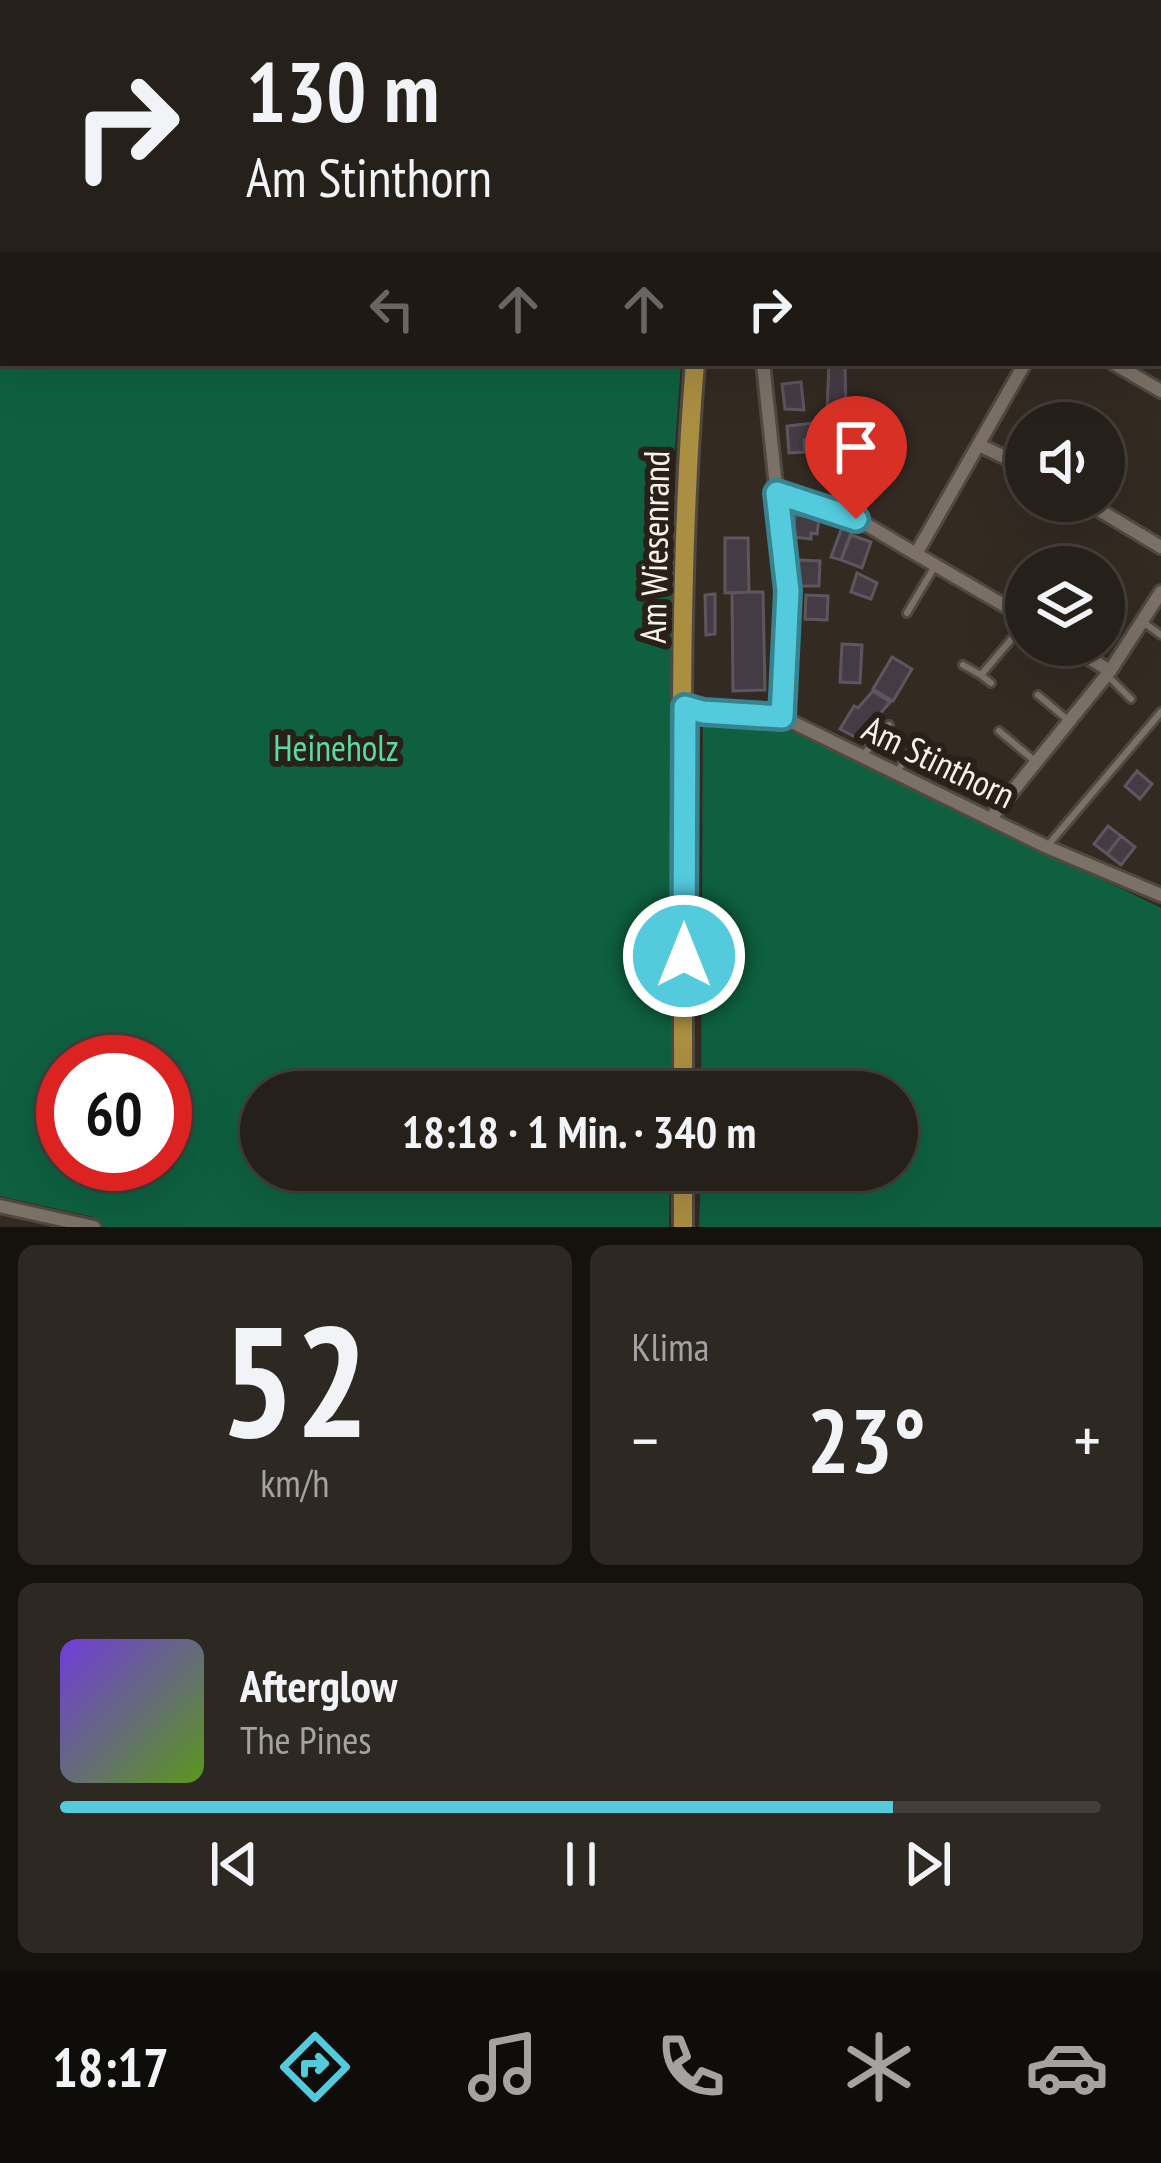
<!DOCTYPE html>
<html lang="de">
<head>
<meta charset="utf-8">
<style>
  body { margin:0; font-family:"PT Sans Narrow",sans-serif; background:#2e2823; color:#f1f3f6; height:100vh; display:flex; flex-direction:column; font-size:45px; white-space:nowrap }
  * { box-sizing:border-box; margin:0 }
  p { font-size:39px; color:#a4a3a2 }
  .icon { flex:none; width:66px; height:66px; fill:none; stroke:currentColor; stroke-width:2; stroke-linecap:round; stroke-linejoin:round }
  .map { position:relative; height:1227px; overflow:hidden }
  .sheet { display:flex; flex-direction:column; gap:18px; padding:18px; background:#15120e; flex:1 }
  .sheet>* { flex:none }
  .guide { position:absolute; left:0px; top:0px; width:1161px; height:366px; box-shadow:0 12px 48px #0002,0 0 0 3px #423e39; background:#26201a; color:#f1f3f6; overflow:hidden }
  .buttons { position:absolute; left:1005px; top:402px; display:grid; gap:24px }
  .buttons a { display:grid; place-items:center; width:120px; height:120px; border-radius:50%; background:#26201a; box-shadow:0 12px 48px #0002,0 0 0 3px #423e39; font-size:60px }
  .speed { position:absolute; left:36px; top:1035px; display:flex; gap:24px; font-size:60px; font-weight:700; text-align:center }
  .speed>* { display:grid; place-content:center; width:156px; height:156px; border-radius:50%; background:#26201a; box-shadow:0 12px 48px #0002,0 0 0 3px #423e39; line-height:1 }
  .speed .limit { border:18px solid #d22; background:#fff; color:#111 }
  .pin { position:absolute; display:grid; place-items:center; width:102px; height:102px; color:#fff; margin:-123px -51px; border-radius:50% 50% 50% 0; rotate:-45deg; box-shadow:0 0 12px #0007 }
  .pin .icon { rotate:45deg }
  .me { position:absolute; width:132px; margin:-66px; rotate:0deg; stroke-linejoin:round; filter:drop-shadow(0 0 9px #0008) }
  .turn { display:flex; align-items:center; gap:42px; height:252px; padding:0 48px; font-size:54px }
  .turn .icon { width:156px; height:156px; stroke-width:2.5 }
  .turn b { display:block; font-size:84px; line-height:102px }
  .lanes { display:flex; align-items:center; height:114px; padding:0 48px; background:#0003; justify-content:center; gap:60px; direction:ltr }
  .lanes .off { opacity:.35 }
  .big { font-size:90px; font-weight:600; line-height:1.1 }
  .sheet .widget { flex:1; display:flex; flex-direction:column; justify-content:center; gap:18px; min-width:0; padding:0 42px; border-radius:18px; background:#2e2823 }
  .sheet .dial { align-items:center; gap:0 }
  .dial b { font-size:156px; line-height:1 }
  .song { display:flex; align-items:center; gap:36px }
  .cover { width:144px; height:144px; border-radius:18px; background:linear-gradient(135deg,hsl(260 70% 55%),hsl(90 70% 35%)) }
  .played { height:12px; border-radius:6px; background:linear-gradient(90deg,#54cadd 80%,#423e39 80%) }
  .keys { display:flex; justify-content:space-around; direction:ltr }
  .heat { display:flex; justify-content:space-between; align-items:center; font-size:66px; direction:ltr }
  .sheet .tiles { flex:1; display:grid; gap:18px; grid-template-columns:1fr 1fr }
  .widget:last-child { grid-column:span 2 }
  .trip { position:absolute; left:240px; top:1071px; width:678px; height:120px; border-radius:60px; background:#26201a; box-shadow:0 12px 48px #0002,0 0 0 3px #423e39; font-weight:600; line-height:120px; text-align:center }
  .tabs { display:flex; height:192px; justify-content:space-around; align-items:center; background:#0f0d0a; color:#a4a3a2 }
  .tabs .icon { width:84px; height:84px }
  .tabs .current { color:#54cadd }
  .tabs b { font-size:54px; color:#f1f3f6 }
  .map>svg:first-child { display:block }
  .forest { fill:#0e6040; fill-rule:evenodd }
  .building { fill:#443c45; stroke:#5e555f; stroke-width:3 }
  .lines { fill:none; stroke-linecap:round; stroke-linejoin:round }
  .service-casing { stroke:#504941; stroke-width:12 }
  .minor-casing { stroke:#504941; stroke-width:18 }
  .tertiary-casing { stroke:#504941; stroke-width:21 }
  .primary-casing { stroke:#504941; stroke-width:24 }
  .service { stroke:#7b7167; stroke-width:6 }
  .minor { stroke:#7b7167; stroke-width:12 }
  .tertiary { stroke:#7b7167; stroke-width:15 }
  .primary { stroke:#aa8e42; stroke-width:18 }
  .route-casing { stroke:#378390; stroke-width:30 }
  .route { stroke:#54cadd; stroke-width:21 }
  .labels { text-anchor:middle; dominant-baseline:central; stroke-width:12; stroke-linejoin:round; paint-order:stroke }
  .street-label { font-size:36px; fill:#f8f2ed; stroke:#292119 }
  .park-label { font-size:36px; fill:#59dca1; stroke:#292119 }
</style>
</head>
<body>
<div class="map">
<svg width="1161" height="1227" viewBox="0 0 1161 1227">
  <rect width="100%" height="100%" fill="#332b22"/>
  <!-- forest -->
  <path class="forest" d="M 0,0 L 708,0 L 3,3 L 3,363 L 681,363 L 672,488 L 671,1092 L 261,1092 L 261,1170 L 670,1170 L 669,1227 L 92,1227 L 93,1217 L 0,1196 ZM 63,1062 L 165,1062 L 165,1164 L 63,1164 Z
    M 703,716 L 787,726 L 1161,908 L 1161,1227 L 699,1227 L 701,1175 L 704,1170 L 897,1170 L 897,1092 L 701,1092 Z"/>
  <!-- building -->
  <path class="building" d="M 829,363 L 845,366 L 846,412 L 827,411 Z
    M 801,382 L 804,410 L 785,409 L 782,384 Z
    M 815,423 L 817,439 L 804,440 L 805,452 L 789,453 L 787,426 Z
    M 795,515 L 819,518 L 817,534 L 811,533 L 811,539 L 793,537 Z
    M 845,519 L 855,522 L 841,560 L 831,557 Z
    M 851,535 L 871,542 L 862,568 L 841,560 Z
    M 725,538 L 748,538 L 749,592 L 725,593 Z
    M 799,560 L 820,561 L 819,586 L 798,586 Z
    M 857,573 L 877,583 L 871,599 L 851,592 Z
    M 749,592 L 763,592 L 765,690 L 733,691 L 732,593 Z
    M 715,594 L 715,634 L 706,635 L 705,595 Z
    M 806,595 L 828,596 L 827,620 L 805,619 Z
    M 842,644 L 862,645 L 860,683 L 840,682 Z
    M 892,657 L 912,669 L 893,701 L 873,689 Z
    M 873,691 L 890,702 L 859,739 L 840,729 L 854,706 L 858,708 Z
    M 1137,771 L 1152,784 L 1140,799 L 1125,786 Z
    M 1108,826 L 1121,836 L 1107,854 L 1094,844 Z
    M 1121,836 L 1135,847 L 1121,865 L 1107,854 Z"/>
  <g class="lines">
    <defs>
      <path id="service" d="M 881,3 L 883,0
        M 907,613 L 935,566
        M 1143,622 L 1161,635
        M 963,665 L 981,675
        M 1108,676 L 1131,699
        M 991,683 L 981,675 L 1026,622
        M 1038,695 L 1069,721
        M 999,731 L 1036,762
        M 864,754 L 889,725
        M 898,770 L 921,739
        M 1049,844 L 1161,712"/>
      <path id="minor" d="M 1158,201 L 1161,203
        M 1158,216 L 1161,213
        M 763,363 L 787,591 L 782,717
        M 1113,363 L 1161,391
        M 979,445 L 1026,467
        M 777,493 L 857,519 L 916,554 L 1025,363
        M 1084,501 L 1161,547
        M 916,554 L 1026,618
        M 1068,645 L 1110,671
        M 685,707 L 703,712 L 782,717 L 1047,847 L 1161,895
        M 990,819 L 1110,671 L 1161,592
        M 0,1206 L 94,1227"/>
      <path id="tertiary" d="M 593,0 L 595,3"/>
      <path id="primary" d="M 729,3 L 729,0
        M 683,1092 C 684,851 675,603 695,363
        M 683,1170 L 683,1227"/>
    </defs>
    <!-- service casing -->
    <use href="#service" class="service-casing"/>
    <!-- minor casing -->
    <use href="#minor" class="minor-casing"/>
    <!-- tertiary casing -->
    <use href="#tertiary" class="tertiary-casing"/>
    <!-- primary casing -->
    <use href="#primary" class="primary-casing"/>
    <!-- service -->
    <use href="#service" class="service"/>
    <!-- minor -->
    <use href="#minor" class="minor"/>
    <!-- tertiary -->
    <use href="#tertiary" class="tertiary"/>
    <!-- primary -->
    <use href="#primary" class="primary"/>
  </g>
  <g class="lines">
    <defs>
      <path id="route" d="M 684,956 L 685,707 L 703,712 L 782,717 L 788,591 L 777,493 L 856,519"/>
    </defs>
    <!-- route casing -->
    <use href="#route" class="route-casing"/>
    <!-- route -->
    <use href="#route" class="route"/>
  </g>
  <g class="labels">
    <!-- street labels -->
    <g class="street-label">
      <text transform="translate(654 547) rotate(-89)">Am Wiesenrand</text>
      <text transform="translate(939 761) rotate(26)">Am Stinthorn</text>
    </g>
    <!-- park labels -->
    <g class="park-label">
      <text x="336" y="747">Heineholz</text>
    </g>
  </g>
</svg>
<div class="buttons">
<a><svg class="icon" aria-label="sound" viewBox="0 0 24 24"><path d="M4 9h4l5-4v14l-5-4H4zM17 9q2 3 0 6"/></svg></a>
<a><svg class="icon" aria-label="layers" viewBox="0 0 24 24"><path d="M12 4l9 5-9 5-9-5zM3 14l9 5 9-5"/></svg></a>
</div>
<div class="speed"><div class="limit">60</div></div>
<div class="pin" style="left:856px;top:519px;background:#d93025"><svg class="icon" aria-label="arrive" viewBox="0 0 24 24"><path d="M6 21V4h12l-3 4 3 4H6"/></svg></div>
<svg class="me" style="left:684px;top:956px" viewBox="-20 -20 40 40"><circle r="17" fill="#54cadd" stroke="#fff" stroke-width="3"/><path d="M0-11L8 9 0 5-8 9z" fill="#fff"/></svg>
<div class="trip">18:18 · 1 Min. · 340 m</div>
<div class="guide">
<div class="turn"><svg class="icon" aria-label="right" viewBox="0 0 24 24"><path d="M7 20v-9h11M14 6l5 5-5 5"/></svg><div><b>130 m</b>Am Stinthorn</div></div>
<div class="lanes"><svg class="icon off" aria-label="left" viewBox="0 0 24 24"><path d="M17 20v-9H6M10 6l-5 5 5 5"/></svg><svg class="icon off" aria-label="ahead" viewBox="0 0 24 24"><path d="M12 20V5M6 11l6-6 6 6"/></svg><svg class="icon off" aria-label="ahead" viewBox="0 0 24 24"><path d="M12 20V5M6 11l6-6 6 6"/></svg><svg class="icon" aria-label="right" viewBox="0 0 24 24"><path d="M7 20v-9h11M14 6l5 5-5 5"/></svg></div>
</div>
</div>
<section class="sheet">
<div class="tiles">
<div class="widget dial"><b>52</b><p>km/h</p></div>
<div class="widget"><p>Klima</p>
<div class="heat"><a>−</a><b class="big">23°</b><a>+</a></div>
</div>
<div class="widget">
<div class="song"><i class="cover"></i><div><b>Afterglow</b><p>The Pines</p></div></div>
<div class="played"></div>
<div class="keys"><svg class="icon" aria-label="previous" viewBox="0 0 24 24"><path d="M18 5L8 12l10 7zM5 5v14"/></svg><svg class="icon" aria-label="pause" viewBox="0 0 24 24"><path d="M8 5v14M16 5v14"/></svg><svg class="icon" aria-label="next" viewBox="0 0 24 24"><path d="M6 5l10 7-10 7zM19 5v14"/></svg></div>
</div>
</div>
</section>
<nav class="tabs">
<b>18:17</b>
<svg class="icon current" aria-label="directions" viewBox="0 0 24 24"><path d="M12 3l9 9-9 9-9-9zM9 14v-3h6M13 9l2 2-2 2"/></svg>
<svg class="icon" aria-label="music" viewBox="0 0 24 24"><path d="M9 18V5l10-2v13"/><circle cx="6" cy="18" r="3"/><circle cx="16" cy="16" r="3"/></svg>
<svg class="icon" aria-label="phone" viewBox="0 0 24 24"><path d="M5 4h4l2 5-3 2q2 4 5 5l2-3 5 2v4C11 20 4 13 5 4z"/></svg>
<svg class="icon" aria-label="climate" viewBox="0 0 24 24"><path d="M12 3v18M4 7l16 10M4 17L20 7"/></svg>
<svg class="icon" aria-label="car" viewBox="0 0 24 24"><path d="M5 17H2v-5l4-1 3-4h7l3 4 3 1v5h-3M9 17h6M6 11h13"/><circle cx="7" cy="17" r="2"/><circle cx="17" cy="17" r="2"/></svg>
</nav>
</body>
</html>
